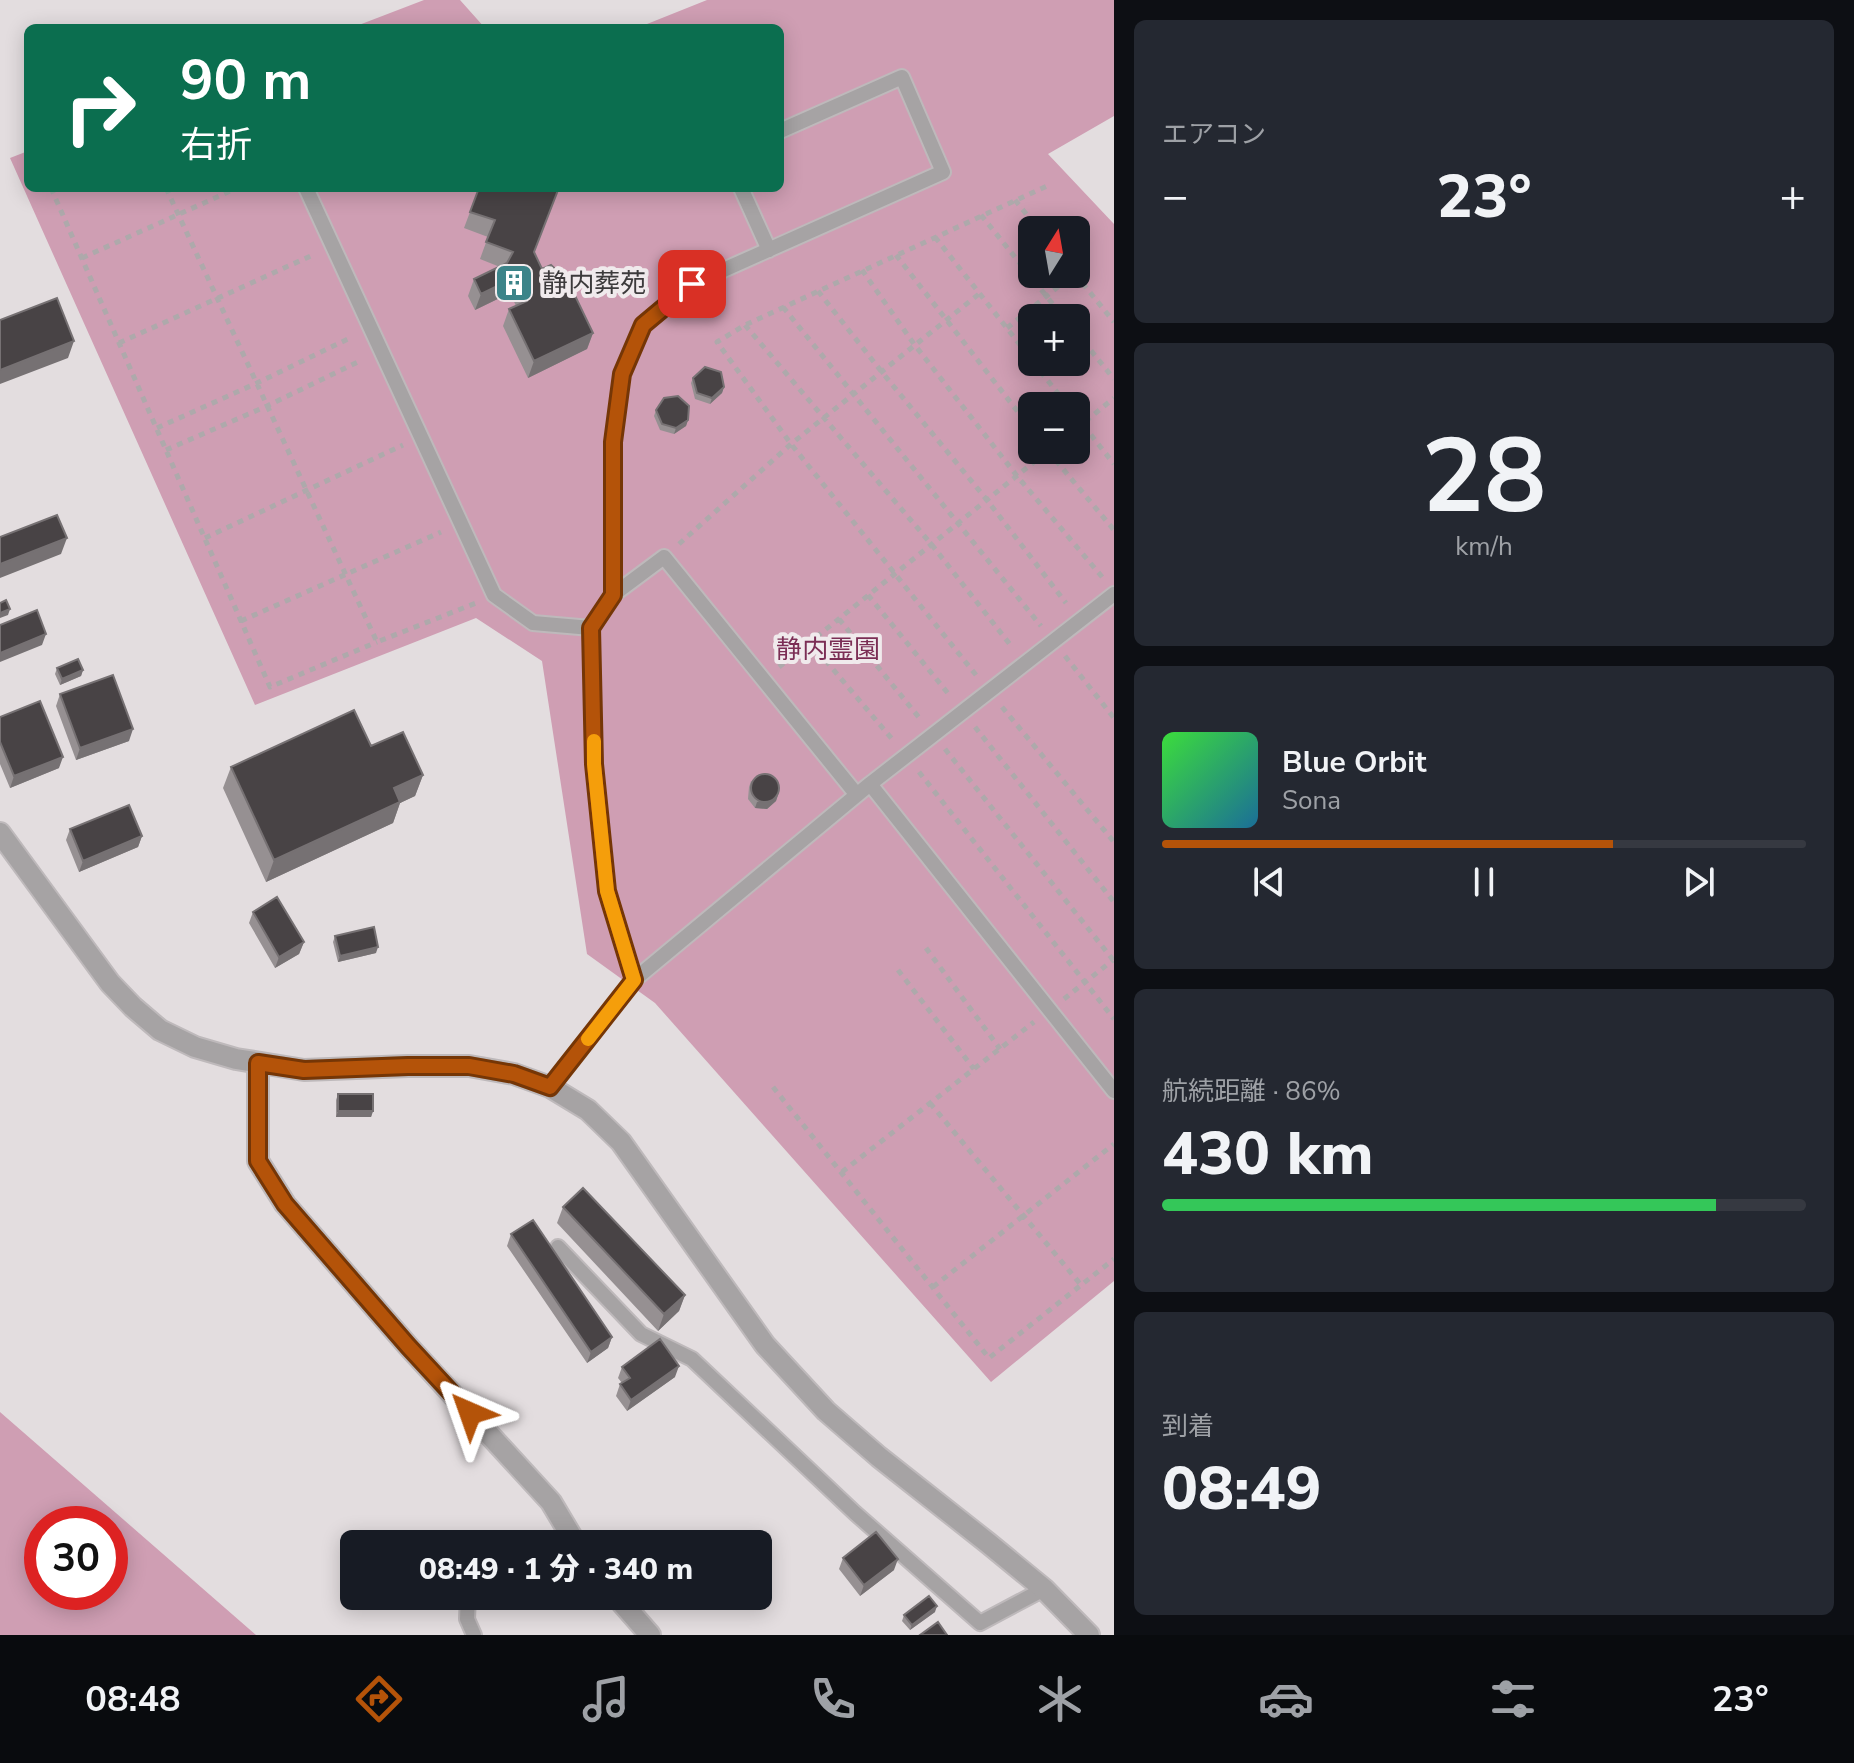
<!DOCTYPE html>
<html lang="ja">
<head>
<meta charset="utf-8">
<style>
  body { margin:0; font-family:"Nunito Sans","Noto Sans JP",sans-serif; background:#242831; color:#f1f3f6; height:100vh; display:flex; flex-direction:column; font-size:30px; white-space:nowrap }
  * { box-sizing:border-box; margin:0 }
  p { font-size:26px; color:#9ea1a6 }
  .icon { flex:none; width:44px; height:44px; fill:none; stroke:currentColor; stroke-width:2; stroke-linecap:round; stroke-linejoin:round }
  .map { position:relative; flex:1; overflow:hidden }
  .side { display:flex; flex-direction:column; gap:20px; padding:20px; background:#0d0f14; width:740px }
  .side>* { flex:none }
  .guide { position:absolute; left:24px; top:24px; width:760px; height:168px; border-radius:12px; box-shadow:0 4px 20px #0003; background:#0b6e4f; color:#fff; overflow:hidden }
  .needle { width:52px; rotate:11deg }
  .controls { position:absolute; left:1018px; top:216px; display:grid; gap:16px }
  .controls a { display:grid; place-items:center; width:72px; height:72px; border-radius:12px; background:#171b24; box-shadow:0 4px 20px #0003; font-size:40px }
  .speed { position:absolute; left:24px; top:1506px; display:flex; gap:16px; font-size:40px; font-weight:700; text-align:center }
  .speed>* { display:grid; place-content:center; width:104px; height:104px; border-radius:50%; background:#171b24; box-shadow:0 4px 20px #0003; line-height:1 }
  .speed .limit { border:12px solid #d22; background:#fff; color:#111 }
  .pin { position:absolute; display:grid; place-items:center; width:68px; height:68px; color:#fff; margin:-34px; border-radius:16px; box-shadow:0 4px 12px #0006 }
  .me { position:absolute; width:88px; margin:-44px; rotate:317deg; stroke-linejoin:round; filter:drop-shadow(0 0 6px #0008) }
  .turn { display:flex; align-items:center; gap:28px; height:168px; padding:0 24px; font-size:36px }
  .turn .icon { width:104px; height:104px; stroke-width:2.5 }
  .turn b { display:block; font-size:56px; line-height:68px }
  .big { font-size:60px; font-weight:800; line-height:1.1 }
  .side .card { flex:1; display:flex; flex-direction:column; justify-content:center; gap:12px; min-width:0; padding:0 28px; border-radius:12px; background:#242831 }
  .side .dial { align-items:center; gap:0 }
  .dial b { font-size:104px; line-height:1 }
  .song { display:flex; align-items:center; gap:24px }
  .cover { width:96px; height:96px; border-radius:12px; background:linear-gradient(135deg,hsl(120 70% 55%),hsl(200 70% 35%)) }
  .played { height:8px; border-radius:4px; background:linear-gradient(90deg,#b45309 70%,#363941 70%) }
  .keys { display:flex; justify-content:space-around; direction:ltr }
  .heat { display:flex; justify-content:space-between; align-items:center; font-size:44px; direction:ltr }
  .charge { height:12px; border-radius:6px; background:linear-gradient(90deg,#34c759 86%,#363941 0) }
  .trip { position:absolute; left:340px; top:1530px; width:432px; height:80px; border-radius:12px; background:#171b24; box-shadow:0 4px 20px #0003; font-weight:800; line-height:80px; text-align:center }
  .tabs { display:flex; height:128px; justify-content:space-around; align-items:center; background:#090b0e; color:#9ea1a6 }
  .tabs .icon { width:56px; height:56px }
  .tabs .on { color:#b45309 }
  .tabs b { font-size:36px; color:#f1f3f6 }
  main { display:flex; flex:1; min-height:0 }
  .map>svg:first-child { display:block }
  .green { fill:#cf9eb3; fill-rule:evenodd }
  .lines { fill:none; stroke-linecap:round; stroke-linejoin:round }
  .service-casing { stroke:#beb9bb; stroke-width:18 }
  .minor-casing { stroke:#beb9bb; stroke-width:24 }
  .tertiary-casing { stroke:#beb9bb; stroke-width:24 }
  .path { stroke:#aea9ab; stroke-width:5; stroke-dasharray:6 6; stroke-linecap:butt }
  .service { stroke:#a6a3a4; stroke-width:14 }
  .minor { stroke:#a6a3a4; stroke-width:20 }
  .tertiary { stroke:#a6a3a4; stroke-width:20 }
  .wall { fill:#969092 }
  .shaded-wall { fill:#767173 }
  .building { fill:#484345; stroke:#767173; stroke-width:2 }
  .route-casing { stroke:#753606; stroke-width:20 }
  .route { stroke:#b45309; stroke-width:14 }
  .slow { stroke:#f59e0b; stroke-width:14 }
  .labels { text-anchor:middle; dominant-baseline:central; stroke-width:8; stroke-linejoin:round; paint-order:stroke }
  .poi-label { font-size:26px; fill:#3c3a3b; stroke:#f0eaec; text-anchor:start }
  .park-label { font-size:26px; fill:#7b2e55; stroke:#f0eaec }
</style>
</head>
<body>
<main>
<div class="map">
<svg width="1114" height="1635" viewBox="0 0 1114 1635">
  <rect width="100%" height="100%" fill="#e3dddf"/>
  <!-- green -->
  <path class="green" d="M 424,0 L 460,0 L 485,28 L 351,28 Z
    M 707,0 L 1114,0 L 1114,116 L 1048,154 L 1114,224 L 1114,1281 L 991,1382 L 655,1003 L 587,954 L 542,661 L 476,618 L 255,705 L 10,158 L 28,151 L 28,188 L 780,188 L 780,28 L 637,28 ZM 1032,230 L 1076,230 L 1076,274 L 1032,274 ZM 1032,318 L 1076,318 L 1076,362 L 1032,362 ZM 1032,406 L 1076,406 L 1076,450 L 1032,450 Z
    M 0,1412 L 256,1635 L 0,1635 ZM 42,1524 L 110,1524 L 110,1592 L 42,1592 Z"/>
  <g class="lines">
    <defs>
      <path id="service" d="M 306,188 L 494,595 L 533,623 L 591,628
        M 741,188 L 769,250
        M 613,595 L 613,442 L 622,374 L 643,325 L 692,284 L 943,172 L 902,77 L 780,131
        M 870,784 L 1114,1091
        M 634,980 L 607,891 L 594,764 L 591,628 L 613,595 L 664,557 L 857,795
        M 550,1087 L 634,980 L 870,784 L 1114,594
        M 558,1247 L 641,1334 L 692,1359 L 855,1513 L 980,1623 L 1044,1589
        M 468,1596 L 467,1619 L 474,1635"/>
      <path id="minor" d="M 258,1063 L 258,1161 L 285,1204 L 408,1346 L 551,1502 L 576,1544
        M 616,1596 L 650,1635"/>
      <path id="tertiary" d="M 0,833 L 110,983 L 133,1007 L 160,1030 L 195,1047 L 236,1059 L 304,1070 L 408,1066 L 469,1066 L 514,1074 L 550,1087 L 588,1110 L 621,1142 L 765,1345 L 826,1411 L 879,1457 L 988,1543 L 1044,1589 L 1089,1635"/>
    </defs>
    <!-- service casing -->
    <use href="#service" class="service-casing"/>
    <!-- minor casing -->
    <use href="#minor" class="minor-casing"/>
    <!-- tertiary casing -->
    <use href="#tertiary" class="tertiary-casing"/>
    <!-- path -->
    <path class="path" d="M 51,188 L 270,687 L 377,642
      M 166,188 L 377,642 L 476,603
      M 1015,200 L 1039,230
      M 981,215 L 1064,318
      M 935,237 L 1032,360
      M 896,255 L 1032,430
      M 82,258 L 237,188
      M 862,270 L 914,344 L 1017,476 L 1103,578
      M 1075,274 L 1114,322
      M 818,291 L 881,371 L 987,500 L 1066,603
      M 783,307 L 1041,626
      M 745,325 L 932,545 L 1012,647
      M 1007,328 L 1074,274
      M 1076,332 L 1114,379
      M 119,343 L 315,254
      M 1033,362 L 1068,406
      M 1076,416 L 1114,464
      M 157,428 L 257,383 L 352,337
      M 1076,429 L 1114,398
      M 166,450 L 267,406 L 362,360
      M 1048,451 L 1114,530
      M 205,538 L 403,445
      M 679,544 L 791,444 L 979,294
      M 868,595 L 951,697
      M 839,619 L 921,720
      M 241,621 L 441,532
      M 810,642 L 892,739
      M 1065,656 L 1114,718
      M 779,667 L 1049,450
      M 976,675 L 791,444 L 717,342 L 745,325 L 1047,186
      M 1002,707 L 1114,842
      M 975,727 L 1114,902
      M 945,749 L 1114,961
      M 919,772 L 1114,1019
      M 926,948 L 1000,1049
      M 898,970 L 974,1069
      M 1064,999 L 1113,960
      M 773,1087 L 989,1358 L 1114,1259
      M 930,1103 L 1081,1285
      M 842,1172 L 1034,1022
      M 933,1287 L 1114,1144"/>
    <!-- service -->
    <use href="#service" class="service"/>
    <!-- minor -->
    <use href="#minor" class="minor"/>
    <!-- tertiary -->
    <use href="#tertiary" class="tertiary"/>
  </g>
  <!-- wall -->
  <path class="wall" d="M 479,188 L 534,252 L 542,269 L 593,333 L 587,349 L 528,378 L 503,326 L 509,309 L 516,306 L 510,293 L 475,310 L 468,296 L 474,279 L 500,267 L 480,259 L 488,237 L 464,228 Z
    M 693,378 L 724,387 L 722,393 L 710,404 L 695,399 L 691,383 Z
    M 656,410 L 688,420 L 686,426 L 674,434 L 660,430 L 654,416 Z
    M 57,668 L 83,670 L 81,676 L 60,685 L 55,674 Z
    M 60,694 L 129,741 L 76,760 L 56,706 Z
    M 0,717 L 59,768 L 10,788 L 0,764 Z
    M 371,746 L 423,775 L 415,796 L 400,803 L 393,823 L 266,882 L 223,788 L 231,767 Z
    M 751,781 L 778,795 L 776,801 L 767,809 L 755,808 L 748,799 L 749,787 Z
    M 70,829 L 142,836 L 138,847 L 79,872 L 66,840 Z
    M 253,912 L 304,942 L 299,954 L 275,968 L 249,923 Z
    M 335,936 L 376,953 L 338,962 L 333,942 Z
    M 338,1094 L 373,1111 L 371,1117 L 336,1117 L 336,1100 Z
    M 563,1207 L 685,1295 L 679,1311 L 658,1331 L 557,1223 Z
    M 511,1234 L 612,1337 L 608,1348 L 587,1363 L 507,1246 Z
    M 622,1367 L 675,1377 L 627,1411 L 616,1396 L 620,1384 L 622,1383 L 618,1378 Z
    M 843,1558 L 894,1570 L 860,1596 L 839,1569 Z
    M 935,1612 L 910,1630 L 902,1621 L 904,1615 Z"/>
  <!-- shaded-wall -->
  <path class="shaded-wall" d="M 516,277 L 510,293 L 475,310 L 481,294 Z
    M 593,333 L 587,349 L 528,378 L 534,361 Z
    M 74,341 L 68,358 L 0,384 L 0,370 Z
    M 724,387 L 722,393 L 710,404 L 712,398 Z
    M 688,420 L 686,426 L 674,434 L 676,428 Z
    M 67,538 L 61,554 L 0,578 L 0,564 Z
    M 10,609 L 8,615 L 0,618 L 0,613 Z
    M 46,634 L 42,645 L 0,662 L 0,653 Z
    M 83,670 L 81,676 L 60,685 L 62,679 Z
    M 133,729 L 129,741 L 76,760 L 80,748 Z
    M 63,757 L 59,768 L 10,788 L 14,776 Z
    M 423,775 L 415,796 L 400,803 L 393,823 L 266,882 L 274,860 L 394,788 Z
    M 778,795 L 776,801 L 767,809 L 755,808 L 757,802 Z
    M 142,836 L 138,847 L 79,872 L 83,861 Z
    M 304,942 L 299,954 L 275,968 L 279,957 Z
    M 378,947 L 376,953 L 338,962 L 340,956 Z
    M 338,1111 L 373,1111 L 371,1117 L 336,1117 Z
    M 685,1295 L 679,1311 L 658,1331 L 664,1314 Z
    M 612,1337 L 608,1348 L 587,1363 L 591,1352 Z
    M 679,1366 L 675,1377 L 627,1411 L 631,1400 Z
    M 898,1559 L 894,1570 L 860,1596 L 864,1585 Z
    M 937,1606 L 935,1612 L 910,1630 L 912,1625 Z"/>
  <!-- building -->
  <path class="building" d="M 479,188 L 553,188 L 558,190 L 534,252 L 542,269 L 551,265 L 568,281 L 593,333 L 534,361 L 509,309 L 527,301 L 516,277 L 481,294 L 474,279 L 507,263 L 513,252 L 486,242 L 495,220 L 470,212 Z
    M 57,298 L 74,341 L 0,370 L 0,320 Z
    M 705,367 L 721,372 L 724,387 L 712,398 L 697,393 L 693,378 Z
    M 678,396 L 689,406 L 688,420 L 676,428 L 662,424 L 656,410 L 664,398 Z
    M 57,515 L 67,538 L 0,564 L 0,537 Z
    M 6,600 L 10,609 L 0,613 L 0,603 Z
    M 37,610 L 46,634 L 0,653 L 0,625 Z
    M 78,659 L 83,670 L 62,679 L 57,668 Z
    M 113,675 L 133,729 L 80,748 L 60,694 Z
    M 40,701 L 63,757 L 14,776 L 0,742 L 0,717 Z
    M 354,710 L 371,746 L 403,732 L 423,775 L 394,788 L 400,802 L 274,860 L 231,767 Z
    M751 788a14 14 0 1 1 28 0a14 14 0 1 1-28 0Z
    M 129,805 L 142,836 L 83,861 L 70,829 Z
    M 277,897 L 304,942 L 279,957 L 253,912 Z
    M 374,927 L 378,947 L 340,956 L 335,936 Z
    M 338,1094 L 373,1094 L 373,1111 L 338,1111 Z
    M 583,1188 L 685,1295 L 664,1314 L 563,1207 Z
    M 533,1220 L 612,1337 L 591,1352 L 511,1234 Z
    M 660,1339 L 679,1366 L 631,1400 L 620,1384 L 630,1378 L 622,1367 Z
    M 876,1532 L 898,1559 L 864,1585 L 843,1558 Z
    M 929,1596 L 937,1606 L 912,1625 L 904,1615 Z
    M 938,1622 L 947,1635 L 920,1635 Z"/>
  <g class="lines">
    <defs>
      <path id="route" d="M 470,1413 L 408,1346 L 285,1204 L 258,1161 L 258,1063 L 304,1070 L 408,1066 L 469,1066 L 514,1074 L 550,1087 L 634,980 L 607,891 L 594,764 L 591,628 L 613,595 L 613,442 L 622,374 L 643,325 L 692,284"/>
    </defs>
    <!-- route casing -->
    <use href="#route" class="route-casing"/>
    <!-- route -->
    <use href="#route" class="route"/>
    <!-- slow -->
    <path class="slow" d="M 588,1039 L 634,980 L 607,891 L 594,764 L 594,741"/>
  </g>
  <!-- icons -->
  <defs>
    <symbol id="building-square" viewBox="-11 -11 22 22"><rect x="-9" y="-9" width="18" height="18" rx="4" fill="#3c8489" stroke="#f0eaec"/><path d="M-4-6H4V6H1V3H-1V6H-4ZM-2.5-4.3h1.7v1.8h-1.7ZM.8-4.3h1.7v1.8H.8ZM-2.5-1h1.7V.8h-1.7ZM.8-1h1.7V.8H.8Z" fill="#fff"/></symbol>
  </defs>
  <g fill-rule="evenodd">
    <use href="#building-square" x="492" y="261" width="44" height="44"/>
  </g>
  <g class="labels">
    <!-- poi labels -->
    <g class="poi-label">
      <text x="542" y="283">静内葬苑</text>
    </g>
    <!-- park labels -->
    <g class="park-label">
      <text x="828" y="649">静内霊園</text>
    </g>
  </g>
</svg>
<div class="controls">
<a><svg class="needle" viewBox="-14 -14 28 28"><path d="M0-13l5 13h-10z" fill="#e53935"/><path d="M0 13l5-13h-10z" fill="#9ea1a6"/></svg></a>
<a>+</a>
<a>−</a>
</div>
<div class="speed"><div class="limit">30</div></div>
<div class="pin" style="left:692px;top:284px;background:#d93025"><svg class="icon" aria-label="arrive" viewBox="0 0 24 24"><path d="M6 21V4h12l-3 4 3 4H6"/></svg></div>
<svg class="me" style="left:470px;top:1413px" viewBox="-20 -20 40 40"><path d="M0-17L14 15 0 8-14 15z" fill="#b45309" stroke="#fff" stroke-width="4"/></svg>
<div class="trip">08:49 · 1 分 · 340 m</div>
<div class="guide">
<div class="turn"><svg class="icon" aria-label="right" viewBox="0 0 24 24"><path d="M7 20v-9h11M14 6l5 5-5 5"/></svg><div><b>90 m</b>右折</div></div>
</div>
</div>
<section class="side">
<div class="card"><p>エアコン</p>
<div class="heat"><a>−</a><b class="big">23°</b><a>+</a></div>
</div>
<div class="card dial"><b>28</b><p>km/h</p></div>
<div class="card">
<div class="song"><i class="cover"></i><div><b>Blue Orbit</b><p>Sona</p></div></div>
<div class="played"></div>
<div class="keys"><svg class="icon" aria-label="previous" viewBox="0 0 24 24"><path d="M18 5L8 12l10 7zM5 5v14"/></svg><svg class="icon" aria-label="pause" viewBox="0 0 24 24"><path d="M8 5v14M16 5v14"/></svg><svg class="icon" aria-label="next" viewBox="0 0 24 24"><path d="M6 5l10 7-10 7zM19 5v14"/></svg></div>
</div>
<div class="card"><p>航続距離 · 86%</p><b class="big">430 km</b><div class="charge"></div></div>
<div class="card"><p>到着</p><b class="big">08:49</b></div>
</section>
</main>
<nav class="tabs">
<b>08:48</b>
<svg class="icon on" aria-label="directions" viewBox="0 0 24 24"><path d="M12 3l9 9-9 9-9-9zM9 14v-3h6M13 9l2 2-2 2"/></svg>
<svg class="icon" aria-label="music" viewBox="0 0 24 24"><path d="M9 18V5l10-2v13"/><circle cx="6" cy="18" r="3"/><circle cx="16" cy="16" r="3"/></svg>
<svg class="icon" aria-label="phone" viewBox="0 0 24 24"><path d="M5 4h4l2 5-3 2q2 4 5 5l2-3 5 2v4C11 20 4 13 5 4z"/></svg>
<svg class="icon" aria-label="climate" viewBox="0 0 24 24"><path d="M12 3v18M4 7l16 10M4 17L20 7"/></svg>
<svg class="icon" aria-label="car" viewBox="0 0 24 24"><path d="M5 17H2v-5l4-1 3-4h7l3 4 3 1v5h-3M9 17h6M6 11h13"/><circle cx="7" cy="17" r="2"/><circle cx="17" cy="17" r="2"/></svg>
<svg class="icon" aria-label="filters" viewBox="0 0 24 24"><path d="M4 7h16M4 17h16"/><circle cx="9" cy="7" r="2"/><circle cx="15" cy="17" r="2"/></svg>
<b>23°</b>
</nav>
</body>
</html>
